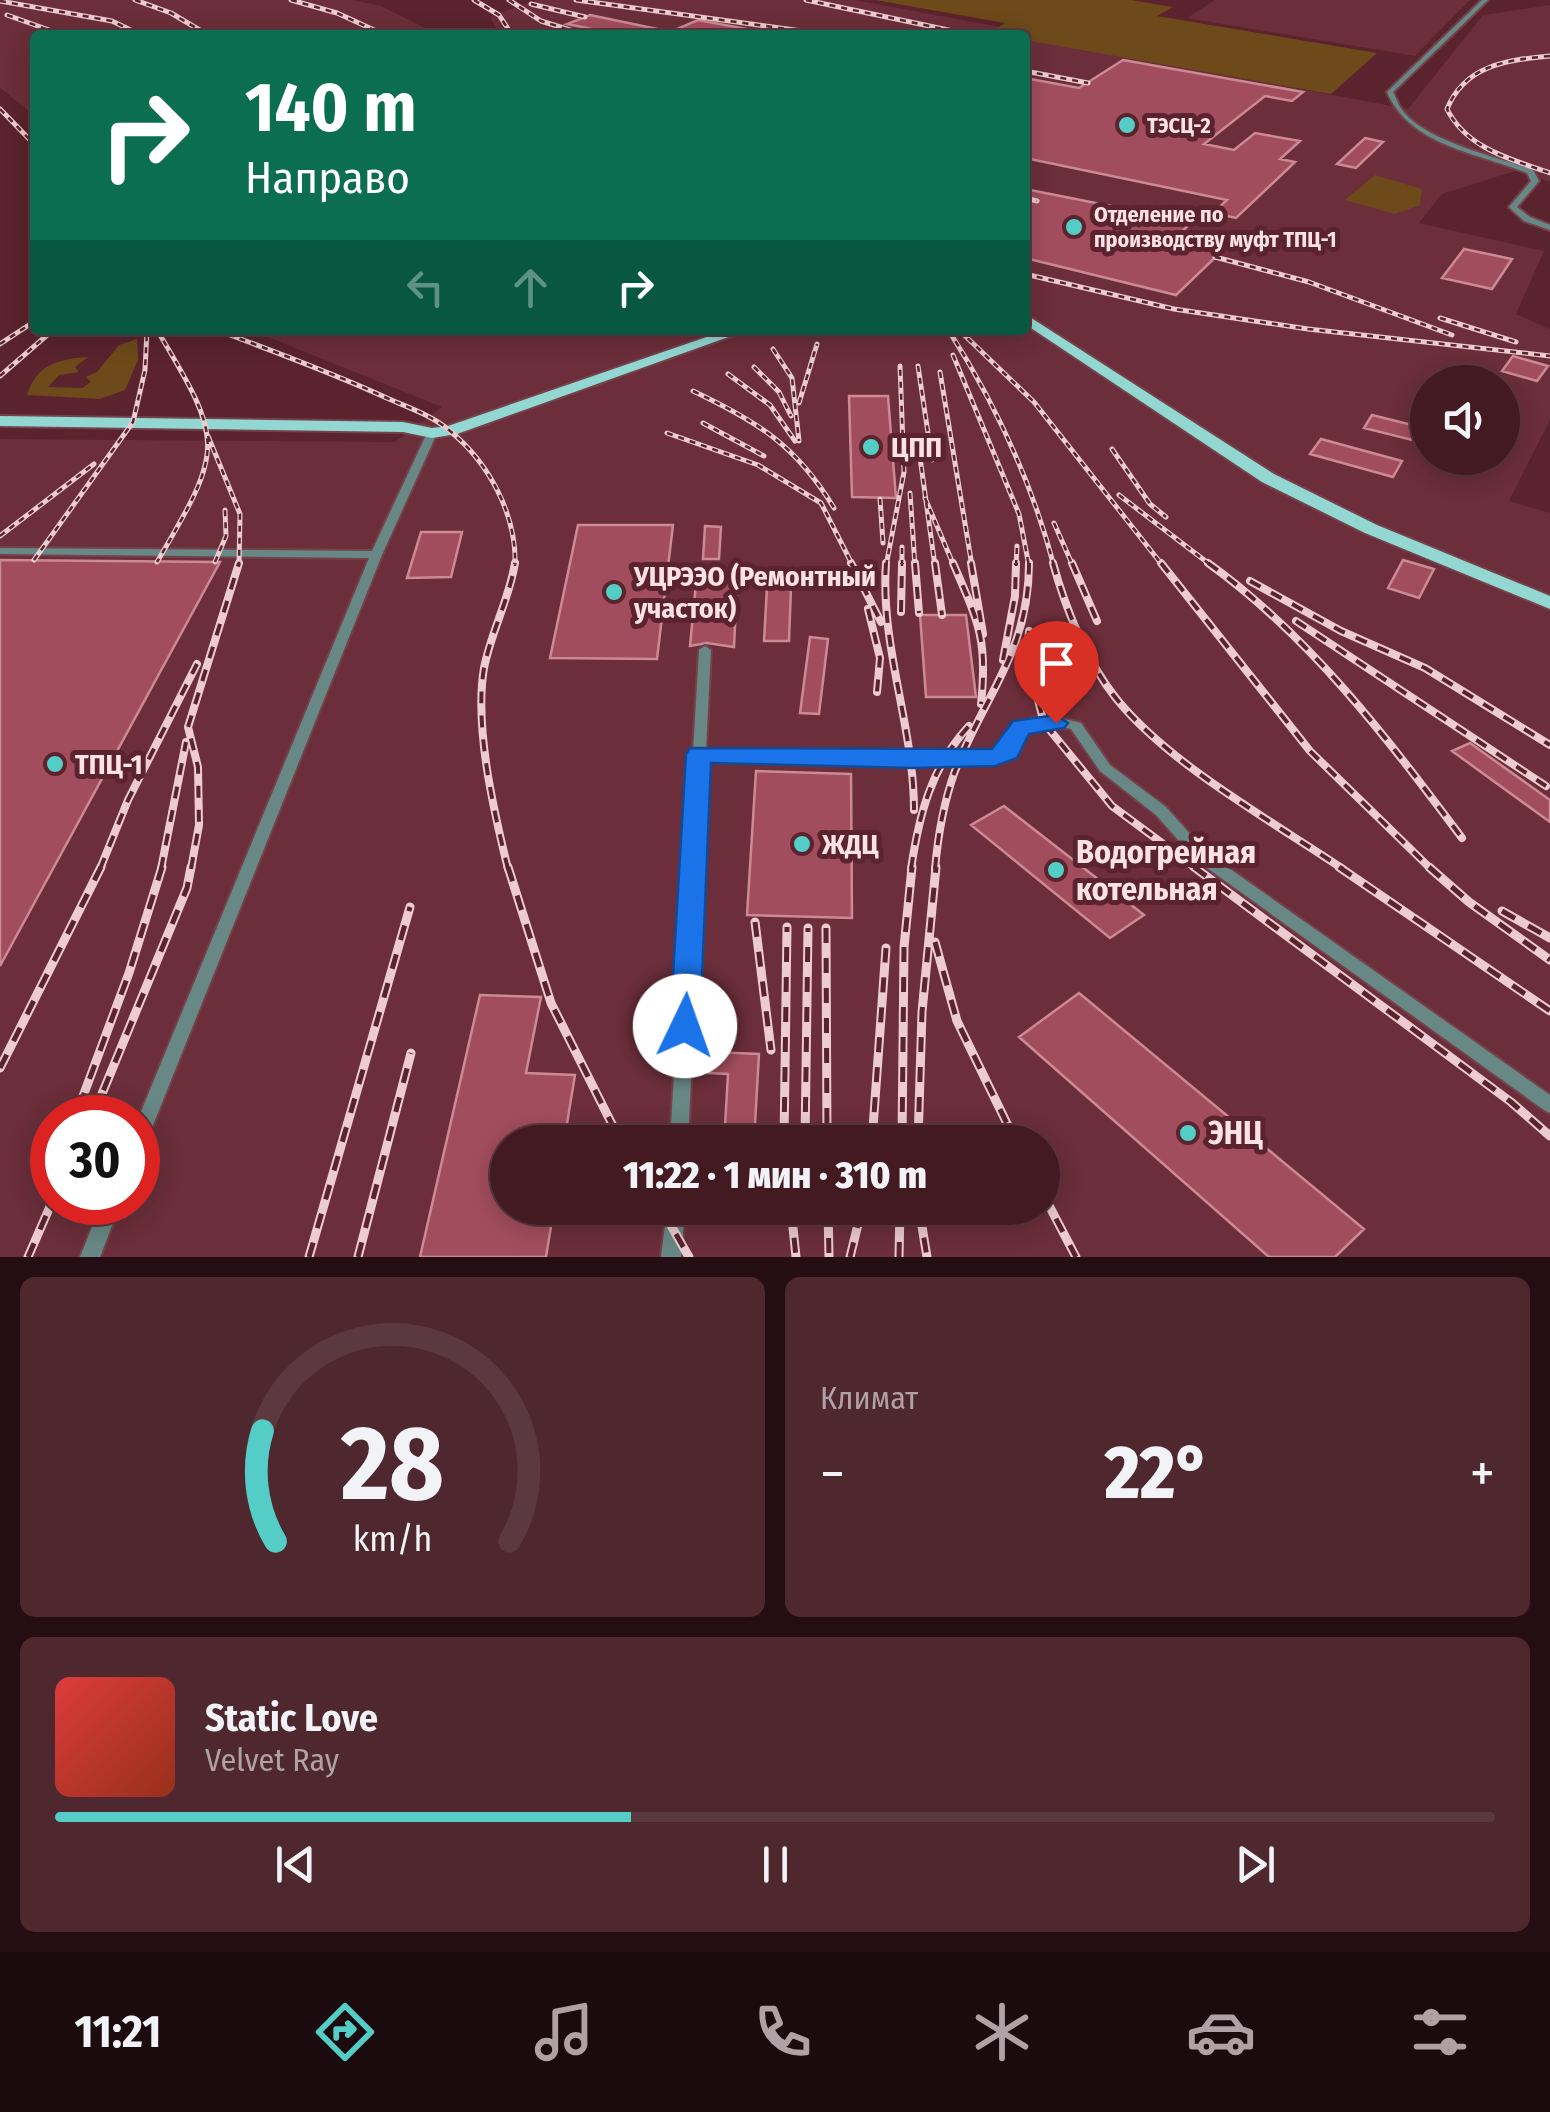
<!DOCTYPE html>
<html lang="ru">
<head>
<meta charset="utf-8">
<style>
  body { margin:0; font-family:"Fira Sans Condensed",sans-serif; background:#4e272f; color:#f1f3f6; height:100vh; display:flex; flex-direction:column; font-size:38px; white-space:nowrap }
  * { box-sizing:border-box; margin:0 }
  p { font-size:32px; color:#afa1a5 }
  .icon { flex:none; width:55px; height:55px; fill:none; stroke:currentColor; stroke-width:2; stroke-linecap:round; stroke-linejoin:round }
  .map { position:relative; height:1257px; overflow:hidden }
  .sheet { display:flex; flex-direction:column; gap:20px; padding:20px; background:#250e13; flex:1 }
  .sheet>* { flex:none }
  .guide { position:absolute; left:30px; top:30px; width:1000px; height:305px; border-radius:10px; box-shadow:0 5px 25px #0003,0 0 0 2px #5c3840; background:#0b6e4f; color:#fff; overflow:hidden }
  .controls { position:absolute; left:1410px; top:365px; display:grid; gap:20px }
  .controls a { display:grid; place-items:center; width:110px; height:110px; border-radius:50%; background:#441a22; box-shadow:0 5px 25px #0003,0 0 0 2px #5c3840; font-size:50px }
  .speed { position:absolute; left:30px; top:1095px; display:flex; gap:20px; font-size:50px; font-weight:700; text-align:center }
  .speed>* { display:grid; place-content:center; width:130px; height:130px; border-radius:50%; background:#441a22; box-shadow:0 5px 25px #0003,0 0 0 2px #5c3840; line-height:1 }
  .speed .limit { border:15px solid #d22; background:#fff; color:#111 }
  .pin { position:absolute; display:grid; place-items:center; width:85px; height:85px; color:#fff; margin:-102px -42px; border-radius:50% 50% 50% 0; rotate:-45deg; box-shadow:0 0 10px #0007 }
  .pin .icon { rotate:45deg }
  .me { position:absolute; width:110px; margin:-55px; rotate:3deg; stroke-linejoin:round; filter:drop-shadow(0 0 8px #0008) }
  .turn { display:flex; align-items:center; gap:35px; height:210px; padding:0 50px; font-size:45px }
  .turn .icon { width:130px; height:130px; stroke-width:2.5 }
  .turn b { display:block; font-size:70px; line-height:85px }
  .lanes { display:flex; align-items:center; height:95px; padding:0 50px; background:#0003; justify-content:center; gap:50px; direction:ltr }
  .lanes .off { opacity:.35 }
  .big { font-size:75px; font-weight:800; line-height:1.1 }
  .sheet .widget { flex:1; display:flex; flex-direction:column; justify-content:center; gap:15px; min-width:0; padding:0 35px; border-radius:15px; background:#4e272f }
  .sheet .dial { align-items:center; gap:0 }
  .dial svg { height:260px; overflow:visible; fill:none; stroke:#5c3840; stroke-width:7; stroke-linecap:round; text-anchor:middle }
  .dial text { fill:#f1f3f6; stroke:none }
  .song { display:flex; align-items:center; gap:30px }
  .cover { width:120px; height:120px; border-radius:15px; background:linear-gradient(135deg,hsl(0 70% 55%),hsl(10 70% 35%)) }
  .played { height:10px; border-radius:5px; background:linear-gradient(90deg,#54cdc7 40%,#5c3840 40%) }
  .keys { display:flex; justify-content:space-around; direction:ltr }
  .heat { display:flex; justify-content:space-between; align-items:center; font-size:55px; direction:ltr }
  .sheet .tiles { flex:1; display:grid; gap:20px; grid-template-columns:1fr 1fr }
  .widget:last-child { grid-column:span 2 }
  .trip { position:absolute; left:490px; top:1125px; width:570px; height:100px; border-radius:50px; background:#441a22; box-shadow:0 5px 25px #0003,0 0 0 2px #5c3840; font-weight:800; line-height:100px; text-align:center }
  .tab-bar { display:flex; height:160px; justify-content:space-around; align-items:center; background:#1b0a0e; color:#afa1a5 }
  .tab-bar .icon { width:70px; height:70px }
  .tab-bar .selected { color:#54cdc7 }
  .tab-bar b { font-size:45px; color:#f1f3f6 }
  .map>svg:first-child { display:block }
  .built { fill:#6b2e3a; fill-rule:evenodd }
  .green { fill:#6e4a1b }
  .building { fill:#a24d5d; stroke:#cc8a93; stroke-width:2.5 }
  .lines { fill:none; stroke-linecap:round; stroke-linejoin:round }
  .street-casing { stroke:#74424b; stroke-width:4 }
  .primary-casing { stroke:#74424b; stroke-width:4 }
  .street { fill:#688885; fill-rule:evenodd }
  .primary { fill:#93d7d2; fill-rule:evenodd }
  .rail-far2-casing { stroke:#ecccd0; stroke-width:5 }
  .rail-far1-casing { stroke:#ecccd0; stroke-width:8 }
  .rail-casing { stroke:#ecccd0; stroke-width:9 }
  .rail-far2 { stroke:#5a232e; stroke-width:2.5; stroke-dasharray:6; stroke-linecap:butt }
  .rail-far1 { stroke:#5a232e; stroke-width:4; stroke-dasharray:12; stroke-linecap:butt }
  .rail { stroke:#5a232e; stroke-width:5; stroke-dasharray:15; stroke-linecap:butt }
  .route { fill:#1a73e8; stroke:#114b97; stroke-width:2.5 }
  .poi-dot { fill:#54cdc7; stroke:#5a232e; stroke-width:4 }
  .labels { text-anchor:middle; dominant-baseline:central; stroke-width:10; stroke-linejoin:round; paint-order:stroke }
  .far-poi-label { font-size:22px; font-weight:bold; fill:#ffe2e5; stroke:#5a232e; text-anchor:start }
  .poi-label { font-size:28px; font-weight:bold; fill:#ffe2e5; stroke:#5a232e; text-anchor:start }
  .near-poi-label { font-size:32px; font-weight:bold; fill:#ffe2e5; stroke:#5a232e; text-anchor:start }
</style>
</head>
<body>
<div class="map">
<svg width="1550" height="1257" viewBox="0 0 1550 1257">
  <rect width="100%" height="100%" fill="#5a232e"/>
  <!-- built -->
  <path class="built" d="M 0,0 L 353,0 L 381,6 L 439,35 L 35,35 L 35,116 L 0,88 Z
    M 536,0 L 855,0 L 995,26 L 1049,42 L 1408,109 L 1483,15 L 1550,5 L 1550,182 L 1518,170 L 1442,194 L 1419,223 L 1544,251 L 1516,314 L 1550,329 L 1550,420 L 1509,501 L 1550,513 L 1550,1257 L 0,1257 L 0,439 L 395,442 L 442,407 L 250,330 L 1025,330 L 1025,35 L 500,35 L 490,17 ZM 1428,382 L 1502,382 L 1502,458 L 1428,458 ZM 52,1118 L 138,1118 L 138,1202 L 52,1202 ZM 508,1142 L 1042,1142 L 1042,1208 L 508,1208 Z
    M 1215,0 L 1470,0 L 1415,56 L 1187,18 Z"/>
  <!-- green -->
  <path class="green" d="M 875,0 L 1131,0 L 1173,7 L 1157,16 L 1377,53 L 1331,94 L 1025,40 L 1025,35 L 988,34 L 1005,23 Z
    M 1375,175 L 1422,189 L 1420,205 L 1395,214 L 1345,200 Z
    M 137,339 L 138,360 L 125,390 L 100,399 L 27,395 C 37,364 58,359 88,357 L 75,367 L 79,372 L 59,375 L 48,387 L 82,388 L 91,382 L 86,377 L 97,372 L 119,345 Z"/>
  <!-- building -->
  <path class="building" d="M 590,15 L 662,30 L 661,35 L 622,35 L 567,24 Z
    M 698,20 L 747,29 L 747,35 L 663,35 Z
    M 1123,60 L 1303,92 L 1292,101 L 1265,96 L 1204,144 L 1234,150 L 1255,133 L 1300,141 L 1280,159 L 1295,162 L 1236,218 L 1213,213 L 1227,200 L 1025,158 L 1025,78 L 1079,88 Z
    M 1365,138 L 1383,142 L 1356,168 L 1337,164 Z
    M 1025,189 L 1192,222 L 1174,239 L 1223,250 L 1176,295 L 1025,258 Z
    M 1464,249 L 1512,259 L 1492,289 L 1442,278 Z
    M 1513,356 L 1548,366 L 1537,381 L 1502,371 Z
    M 849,396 L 888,396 L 896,498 L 852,497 Z
    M 1372,415 L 1428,429 L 1428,444 L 1364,428 Z
    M 1321,439 L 1402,461 L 1393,477 L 1310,454 Z
    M 578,525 L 673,525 L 657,659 L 550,658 Z
    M 705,526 L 721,527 L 719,559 L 703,559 Z
    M 421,532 L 462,532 L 451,577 L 407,578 Z
    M 0,560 L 220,562 L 0,966 Z
    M 1403,560 L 1434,569 L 1419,598 L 1388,588 Z
    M 696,583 L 737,584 L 734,647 L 707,643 L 690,646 Z
    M 767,587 L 791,588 L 789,641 L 764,641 Z
    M 920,615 L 966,615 L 976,697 L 926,697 Z
    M 810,637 L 828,639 L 819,714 L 800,713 Z
    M 1470,743 L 1550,800 L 1550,822 L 1452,751 Z
    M 756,771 L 851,774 L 852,918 L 747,915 Z
    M 1004,806 L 1144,915 L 1110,938 L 971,825 Z
    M 1079,993 L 1364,1229 L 1335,1257 L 1269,1257 L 1019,1037 Z
    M 480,995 L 541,997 L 526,1073 L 575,1075 L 564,1142 L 508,1142 L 508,1208 L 554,1208 L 546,1257 L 420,1257 Z
    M 711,1052 L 759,1054 L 754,1142 L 703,1142 L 704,1125 L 725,1126 L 728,1074 L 709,1073 Z"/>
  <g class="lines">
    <defs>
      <path id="street" d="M 1482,0 L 1488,0 L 1393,92 C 1396,97 1397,102 1400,107 C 1421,141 1496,156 1533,170 L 1539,181 L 1517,207 L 1530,217 L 1550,225 L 1550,230 L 1524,221 L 1509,207 L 1531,181 L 1527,173 C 1478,153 1410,146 1387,92 Z
        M 432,430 L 437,433 L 382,555 L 147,1140 L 144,1146 L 138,1148 L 138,1119 L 369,558 L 0,554 L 0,548 L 372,551 L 427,433 Z
        M 705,646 L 711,650 L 706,750 C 769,752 831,755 893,755 C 929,756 967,758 1002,749 C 1012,710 1049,714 1081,723 L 1110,765 L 1166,807 L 1206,852 L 1550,1095 L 1550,1113 L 1544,1110 L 1196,860 L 1156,815 L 1100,771 L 1071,729 C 1057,726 1034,722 1022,733 C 1017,738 1016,748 1013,755 L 989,762 L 911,765 L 706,759 L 688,1142 L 670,1142 L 699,650 Z
        M 102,1202 L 121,1202 L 100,1257 L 80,1257 Z
        M 667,1208 L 685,1208 L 681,1257 L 661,1257 Z"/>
      <path id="primary" d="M 1025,314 L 1274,474 L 1377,525 L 1550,596 L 1550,609 L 1365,533 L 1262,482 L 1025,324 Z
        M 727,330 L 748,330 L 457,434 L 432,438 L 403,432 L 0,426 L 0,416 L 403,422 L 432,428 L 448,426 Z"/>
    </defs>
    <!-- street casing -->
    <use href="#street" class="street-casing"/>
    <!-- primary casing -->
    <use href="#primary" class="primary-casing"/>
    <!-- street -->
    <use href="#street" class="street"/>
    <!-- primary -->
    <use href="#primary" class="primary"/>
    <defs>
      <path id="rail-far2" d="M 135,0 L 171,13 L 208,35
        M 291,0 L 337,13 L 385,35
        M 474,0 L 499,15 L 512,35
        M 509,0 L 541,21 L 586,35
        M 576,0 L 831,35
        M 806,0 L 972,35
        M 0,1 L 112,21 L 141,35
        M 531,4 L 585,17
        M 7,15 L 63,35
        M 1550,56 C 1507,60 1465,65 1447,109 C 1467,149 1511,159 1550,173
        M 1025,71 L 1088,83
        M 0,109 L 35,145
        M 1025,198 L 1037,201
        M 1215,257 L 1309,282 L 1452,335
        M 1025,274 L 1174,309 L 1308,329 L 1550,356
        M 1440,318 L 1516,342
        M 157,330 C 225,443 224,448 157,562
        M 217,330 C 275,352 333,373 389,399 C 410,408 433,416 450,431 C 489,463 517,515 515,566
        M 959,330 L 1034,402 L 1163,566
        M 949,331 C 995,403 1032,483 1054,566
        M 0,344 L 35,321
        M 773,349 L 792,378 L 799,441
        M 953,355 L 1019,514 L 1029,566
        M 918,366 L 932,460
        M 754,367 L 779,392 L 791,416
        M 940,372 L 972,566
        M 728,374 L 770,405 L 795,441
        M 0,376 L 53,330
        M 693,391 C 758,422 796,445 834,508
        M 799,403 L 817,344
        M 703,423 L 764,456
        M 667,433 L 758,465 L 821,503 L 853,566
        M 208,436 L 240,514 L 239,566
        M 918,443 L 935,566
        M 1112,449 L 1150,504 L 1166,517
        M 910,493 L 915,566
        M 1119,495 L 1212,566
        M 925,498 L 954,566
        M 880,499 L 883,543
        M 1054,523 L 1073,566
        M 0,536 L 94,464
        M 34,560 L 133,422 L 145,370 L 147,330
        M 215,562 L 226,536 L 225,510
        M 886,566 L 904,472 L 900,366
        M 902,566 L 902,547
        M 1016,566 L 1017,546"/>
      <path id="rail-far1" d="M 851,563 L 881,622
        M 886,563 C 880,646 914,727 914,810
        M 915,563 L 919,613
        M 935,563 L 942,615
        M 953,563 C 978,621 988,639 981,704
        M 971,563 L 983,634
        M 1053,563 C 1065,607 1086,660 1115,697 C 1167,763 1272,821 1343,869
        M 1072,563 L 1097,621
        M 1161,563 L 1310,751 L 1431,869
        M 1208,563 C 1311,637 1387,738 1462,838
        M 1250,581 L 1341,631 L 1425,668 L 1550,745
        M 868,609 L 880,658 L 877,692
        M 901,612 L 902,563
        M 1296,621 L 1546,786
        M 1029,631 L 1027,659 L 1044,723 L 1112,806 L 1197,869
        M 1003,660 L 1015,596 L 1016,563
        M 100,869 L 128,800 L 197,664
        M 161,869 L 186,742
        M 191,869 L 199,825 L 198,767 L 188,727 L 239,563
        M 508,869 C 494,812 474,727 484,668 C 491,632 509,600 515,563
        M 911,869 C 919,815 931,767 969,726
        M 935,869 C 938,835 943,804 955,771 C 985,694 1029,652 1029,563"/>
      <path id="rail" d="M 508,867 L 551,1003 L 621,1142
        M 1194,867 L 1511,1102 L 1550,1136
        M 1339,867 L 1550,1011
        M 1429,867 L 1469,902 L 1550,960
        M 1502,911 L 1550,938
        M 755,922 L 771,1050
        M 826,928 L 827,1142
        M 935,942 L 957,1021 L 1016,1142
        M 0,1068 L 101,867
        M 79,1107 L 129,973 L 162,867
        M 92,1118 L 187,888 L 191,867
        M 784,1142 L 787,927
        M 805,1142 L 808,928
        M 872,1142 L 886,948
        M 902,1142 L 904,947 L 912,867
        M 918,1142 L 922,1012 L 936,867
        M 1042,1192 L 1076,1257
        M 661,1208 L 689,1257
        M 791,1208 L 796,1257
        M 828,1208 L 829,1257
        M 919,1208 L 927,1257
        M 28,1257 L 52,1202
        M 309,1257 L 410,907
        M 358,1257 L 411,1053
        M 850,1257 L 862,1208
        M 899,1257 L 900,1208"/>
    </defs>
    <!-- rail-far2 casing -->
    <use href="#rail-far2" class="rail-far2-casing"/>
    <!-- rail-far1 casing -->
    <use href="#rail-far1" class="rail-far1-casing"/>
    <!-- rail casing -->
    <use href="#rail" class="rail-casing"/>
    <!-- rail-far2 -->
    <use href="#rail-far2" class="rail-far2"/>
    <!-- rail-far1 -->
    <use href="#rail-far1" class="rail-far1"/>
    <!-- rail -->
    <use href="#rail" class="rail"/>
  </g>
  <!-- route -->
  <path class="route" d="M 1056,715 L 1068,723 L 1064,728 L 1029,734 L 1017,758 L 995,766 L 914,768 L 711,763 L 700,1026 L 696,1035 L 685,1038 L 674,1035 L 670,1026 L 686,754 L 690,748 L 992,749 L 1013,721 Z"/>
  <!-- markers -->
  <g class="poi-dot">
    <circle cx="1127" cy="125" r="10"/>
    <circle cx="1074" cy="227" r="10"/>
    <circle cx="871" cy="447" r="10"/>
    <circle cx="614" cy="592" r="10"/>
    <circle cx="55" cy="764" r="10"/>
    <circle cx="802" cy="844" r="10"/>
    <circle cx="1056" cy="870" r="10"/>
    <circle cx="1188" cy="1133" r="10"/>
  </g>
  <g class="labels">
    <!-- far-poi labels -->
    <g class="far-poi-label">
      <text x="1147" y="125">ТЭСЦ-2</text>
      <text x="1094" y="214">Отделение по<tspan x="1094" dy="25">производству муфт ТПЦ-1</tspan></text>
    </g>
    <!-- poi labels -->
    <g class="poi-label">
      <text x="891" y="447">ЦПП</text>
      <text x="634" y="576">УЦРЭЭО (Ремонтный<tspan x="634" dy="32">участок)</tspan></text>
      <text x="75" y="764">ТПЦ-1</text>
      <text x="822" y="844">ЖДЦ</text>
    </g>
    <!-- near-poi labels -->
    <g class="near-poi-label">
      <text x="1076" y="852">Водогрейная<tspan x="1076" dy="37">котельная</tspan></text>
      <text x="1208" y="1133">ЭНЦ</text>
    </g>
  </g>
</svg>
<div class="controls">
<a><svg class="icon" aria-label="sound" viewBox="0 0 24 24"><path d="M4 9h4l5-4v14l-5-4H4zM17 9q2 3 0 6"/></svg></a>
</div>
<div class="speed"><div class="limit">30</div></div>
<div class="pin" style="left:1056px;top:723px;background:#d93025"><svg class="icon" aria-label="arrive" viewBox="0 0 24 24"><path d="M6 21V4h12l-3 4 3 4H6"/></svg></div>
<svg class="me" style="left:685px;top:1026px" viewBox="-20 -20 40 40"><circle r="19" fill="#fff"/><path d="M0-13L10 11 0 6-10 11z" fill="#1a73e8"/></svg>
<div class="trip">11:22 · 1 мин · 310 m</div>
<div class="guide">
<div class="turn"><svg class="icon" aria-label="right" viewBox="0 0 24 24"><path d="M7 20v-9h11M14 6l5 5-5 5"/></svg><div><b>140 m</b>Направо</div></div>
<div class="lanes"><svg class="icon off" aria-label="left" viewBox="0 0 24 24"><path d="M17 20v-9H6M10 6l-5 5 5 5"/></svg><svg class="icon off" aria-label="ahead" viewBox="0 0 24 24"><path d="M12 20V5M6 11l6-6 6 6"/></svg><svg class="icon" aria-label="right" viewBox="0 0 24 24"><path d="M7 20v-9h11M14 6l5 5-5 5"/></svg></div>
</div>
</div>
<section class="sheet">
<div class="tiles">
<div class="widget dial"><svg viewBox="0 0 100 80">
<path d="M14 69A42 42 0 1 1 86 69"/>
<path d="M14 69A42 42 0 0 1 10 35" stroke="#54cdc7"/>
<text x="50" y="56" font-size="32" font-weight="700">28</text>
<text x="50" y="72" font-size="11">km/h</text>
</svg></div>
<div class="widget"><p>Климат</p>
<div class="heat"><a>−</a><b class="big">22°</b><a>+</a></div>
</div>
<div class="widget">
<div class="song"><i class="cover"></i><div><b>Static Love</b><p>Velvet Ray</p></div></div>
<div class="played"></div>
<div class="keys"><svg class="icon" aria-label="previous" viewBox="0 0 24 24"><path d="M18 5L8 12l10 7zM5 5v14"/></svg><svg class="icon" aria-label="pause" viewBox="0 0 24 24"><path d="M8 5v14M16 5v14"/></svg><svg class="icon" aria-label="next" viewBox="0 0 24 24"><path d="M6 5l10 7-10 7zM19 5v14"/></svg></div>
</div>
</div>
</section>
<nav class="tab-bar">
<b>11:21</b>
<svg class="icon selected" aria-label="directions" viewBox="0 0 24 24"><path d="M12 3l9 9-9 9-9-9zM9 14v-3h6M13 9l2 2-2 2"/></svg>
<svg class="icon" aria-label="music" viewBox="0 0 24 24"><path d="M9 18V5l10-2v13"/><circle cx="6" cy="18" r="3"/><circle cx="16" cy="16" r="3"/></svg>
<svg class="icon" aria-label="phone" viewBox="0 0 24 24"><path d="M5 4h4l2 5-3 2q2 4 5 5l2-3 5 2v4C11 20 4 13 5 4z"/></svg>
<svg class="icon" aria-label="climate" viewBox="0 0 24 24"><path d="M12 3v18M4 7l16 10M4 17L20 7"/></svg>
<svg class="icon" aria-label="car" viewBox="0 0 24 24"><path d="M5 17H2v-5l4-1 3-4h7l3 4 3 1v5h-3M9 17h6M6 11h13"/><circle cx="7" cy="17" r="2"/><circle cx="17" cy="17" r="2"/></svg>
<svg class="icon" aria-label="filters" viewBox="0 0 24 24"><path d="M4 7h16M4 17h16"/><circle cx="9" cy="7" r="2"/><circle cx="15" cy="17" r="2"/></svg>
</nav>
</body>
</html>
